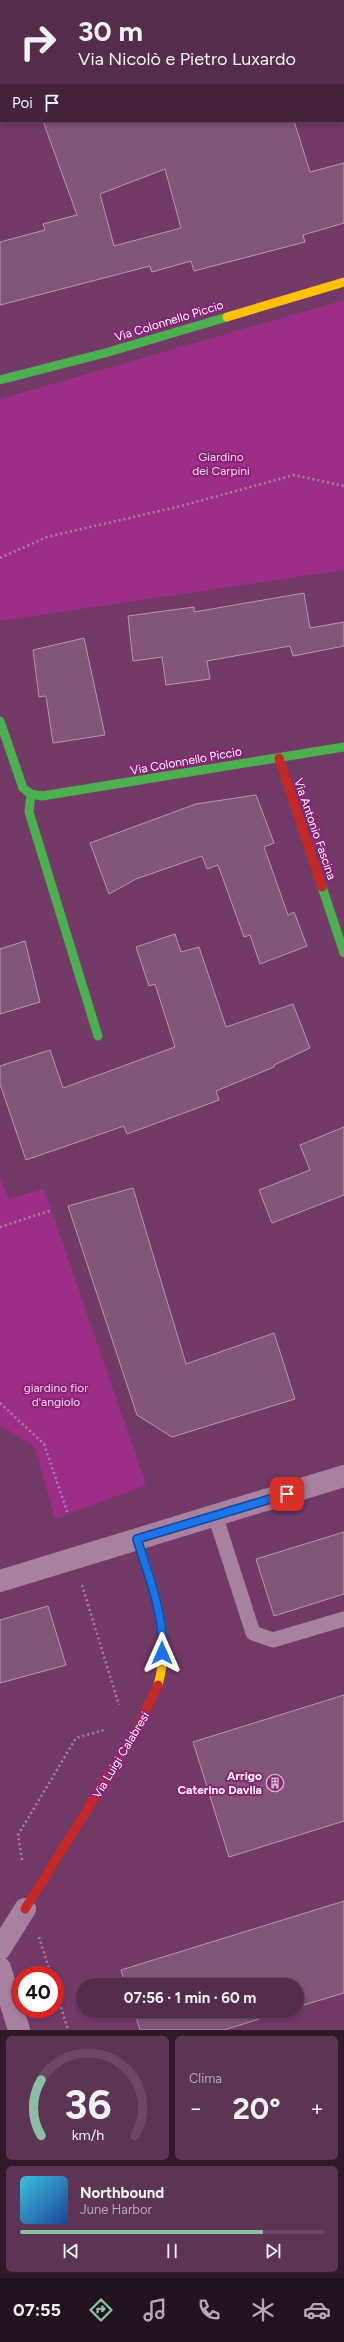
<!DOCTYPE html>
<html lang="it">
<head>
<meta charset="utf-8">
<style>
  body { margin:0; font-family:Figtree,sans-serif; background:#5c3454; color:#f1f3f6; height:100vh; display:flex; flex-direction:column; font-size:15px; white-space:nowrap }
  * { box-sizing:border-box; margin:0 }
  p { font-size:13px; color:#b6a7b6 }
  .icon { flex:none; width:22px; height:22px; fill:none; stroke:currentColor; stroke-width:2; stroke-linecap:round; stroke-linejoin:round }
  .map { position:relative; height:2030px; overflow:hidden }
  .drawer { display:flex; flex-direction:column; gap:6px; padding:6px; background:#2f182a; flex:1 }
  .drawer>* { flex:none }
  .top-card { position:absolute; left:0px; top:0px; width:344px; height:122px; box-shadow:0 2px 6px #0003,0 0 0 1px #6c4865; background:#562c4d; color:#f1f3f6; overflow:hidden }
  .speed { position:absolute; left:12px; top:1966px; display:flex; gap:8px; font-size:20px; font-weight:700; text-align:center }
  .speed>* { display:grid; place-content:center; width:52px; height:52px; border-radius:50%; background:#562c4d; box-shadow:0 2px 6px #0003,0 0 0 1px #6c4865; line-height:1 }
  .speed .limit { border:6px solid #d22; background:#fff; color:#111 }
  .pin { position:absolute; display:grid; place-items:center; width:34px; height:34px; color:#fff; margin:-17px; border-radius:8px; box-shadow:0 2px 6px #0006 }
  .me { position:absolute; width:44px; margin:-22px; rotate:0deg; stroke-linejoin:round; filter:drop-shadow(0 0 3px #0008) }
  .turn { display:flex; align-items:center; gap:14px; height:84px; padding:0 12px; font-size:18px }
  .turn .icon { width:52px; height:52px; stroke-width:2.5 }
  .turn b { display:block; font-size:28px; line-height:34px }
  .then { display:flex; align-items:center; height:38px; padding:0 12px; background:#0003; gap:8px; font-size:15px }
  .big { font-size:30px; font-weight:700; line-height:1.1 }
  .drawer .card { flex:1; display:flex; flex-direction:column; justify-content:center; gap:6px; min-width:0; padding:0 14px; border-radius:6px; background:#5c3454 }
  .drawer .dial { align-items:center; gap:0 }
  .dial svg { height:104px; overflow:visible; fill:none; stroke:#6c4865; stroke-width:7; stroke-linecap:round; text-anchor:middle }
  .dial text { fill:#f1f3f6; stroke:none }
  .song { display:flex; align-items:center; gap:12px }
  .cover { width:48px; height:48px; border-radius:6px; background:linear-gradient(135deg,hsl(190 70% 55%),hsl(220 70% 35%)) }
  .played { height:4px; border-radius:2px; background:linear-gradient(90deg,#8abfa5 80%,#6c4865 80%) }
  .keys { display:flex; justify-content:space-around; direction:ltr }
  .heat { display:flex; justify-content:space-between; align-items:center; font-size:22px; direction:ltr }
  .drawer .tiles { flex:1; display:grid; gap:6px; grid-template-columns:1fr 1fr }
  .card:last-child { grid-column:span 2 }
  .trip { position:absolute; left:76px; top:1978px; width:228px; height:40px; border-radius:20px; background:#562c4d; box-shadow:0 2px 6px #0003,0 0 0 1px #6c4865; font-weight:700; line-height:40px; text-align:center }
  .tab-bar { display:flex; height:64px; justify-content:space-around; align-items:center; background:#22121f; color:#b6a7b6 }
  .tab-bar .icon { width:28px; height:28px }
  .tab-bar .current { color:#8abfa5 }
  .tab-bar b { font-size:18px; color:#f1f3f6 }
  .map>svg:first-child { display:block }
  .green { fill:#9d2e87 }
  .building { fill:#825478; stroke:#b695af; fill-rule:evenodd }
  .lines { fill:none; stroke-linecap:round; stroke-linejoin:round }
  .path { stroke:#a7819f; stroke-width:2.5; stroke-dasharray:2 3; stroke-linecap:butt }
  .lane { stroke:#a7819f; stroke-width:15 }
  .street { stroke:#a7819f; stroke-width:22 }
  .fast { stroke:#4caf50; stroke-width:9 }
  .slow { stroke:#ffc107; stroke-width:9 }
  .jam { stroke:#c62828; stroke-width:9 }
  .route-casing { stroke:#114b97; stroke-width:10 }
  .route { stroke:#1a73e8; stroke-width:7 }
  .labels { text-anchor:middle; dominant-baseline:central; stroke-width:4; stroke-linejoin:round; paint-order:stroke }
  .street-label { font-size:12px; fill:#fff; stroke:#8b2275 }
  .park-label { font-size:12px; fill:#f8d4f1; stroke:#8b2275 }
  .poi-label { font-size:12px; font-weight:bold; fill:#fff; stroke:#8b2275; text-anchor:end }
</style>
</head>
<body>
<div class="map">
<svg width="344" height="2030" viewBox="0 0 344 2030">
  <rect width="100%" height="100%" fill="#733a67"/>
  <!-- green -->
  <path class="green" d="M 344,300 L 344,570 L 0,621 L 0,399 Z
    M 0,1177 L 8,1199 L 44,1189 L 146,1485 L 55,1519 L 35,1447 L 0,1425 Z"/>
  <!-- building -->
  <path class="building" d="M 43,121 L 294,121 L 310,172 L 344,163 L 344,223 L 303,235 L 305,242 L 194,271 L 191,261 L 152,272 L 150,266 L 0,305 L 0,242 L 45,230 L 43,224 L 77,215 ZM 165,169 L 181,228 L 114,246 L 100,194 Z
    M 304,593 L 310,628 L 344,622 L 344,646 L 293,656 L 290,646 L 207,661 L 210,679 L 166,685 L 162,657 L 133,661 L 128,616 L 194,607 L 194,612 Z
    M 84,638 L 105,735 L 53,743 L 46,696 L 39,697 L 33,650 Z
    M 256,795 L 274,843 L 264,847 L 288,915 L 294,912 L 307,946 L 260,964 L 250,935 L 244,937 L 218,865 L 207,869 L 202,856 L 136,879 L 109,894 L 90,843 L 196,804 Z
    M 175,934 L 181,952 L 199,947 L 226,1027 L 293,1004 L 310,1048 L 274,1065 L 274,1067 L 216,1091 L 219,1100 L 127,1134 L 124,1126 L 26,1160 L 0,1084 L 0,1066 L 50,1050 L 63,1088 L 175,1047 L 155,984 L 149,986 L 136,947 Z
    M 25,941 L 40,1002 L 0,1014 L 0,949 Z
    M 344,1127 L 344,1195 L 272,1223 L 259,1190 L 310,1170 L 300,1145 Z
    M 133,1188 L 186,1364 L 274,1333 L 295,1399 L 172,1437 L 137,1415 L 68,1206 Z
    M 344,1532 L 344,1594 L 274,1616 L 256,1559 Z
    M 48,1606 L 66,1665 L 0,1683 L 0,1620 Z
    M 344,1695 L 344,1821 L 229,1857 L 193,1742 Z
    M 344,1901 L 344,1993 L 297,2007 L 297,1985 L 126,1985 L 121,1970 Z
    M 134,2011 L 285,2011 L 224,2030 L 140,2030 Z"/>
  <g class="lines">
    <!-- path -->
    <path class="path" d="M 185,1 L 189,0
      M 0,558 L 47,537 L 181,506 L 294,475 L 344,486
      M 0,1227 L 52,1210
      M 0,1403 L 44,1444 L 68,1514
      M 82,1585 L 119,1705
      M 22,1860 L 18,1835 L 76,1738 L 104,1730
      M 39,1937 L 51,1975
      M 55,1988 L 68,2030"/>
    <!-- lane -->
    <path class="lane" d="M 215,1515 L 253,1633 L 273,1640 L 344,1619"/>
    <!-- street -->
    <path class="street" d="M 0,1581 L 344,1476
      M 0,1949 L 25,1909
      M 0,1968 L 19,2030"/>
    <!-- fast -->
    <path class="fast" d="M 122,1 L 126,0
      M 0,380 L 105,353 L 227,317
      M 0,721 L 23,788 L 31,794 L 42,796 L 344,747
      M 31,794 L 29,812 L 98,1036
      M 322,887 L 344,953"/>
    <!-- slow -->
    <path class="slow" d="M 227,317 L 344,282
      M 137,1539 C 153,1585 172,1636 158,1685"/>
    <!-- jam -->
    <path class="jam" d="M 0,35 L 1,35
      M 279,758 L 322,887
      M 25,1909 L 135,1733 L 158,1685"/>
  </g>
  <g class="lines">
    <defs>
      <path id="route" d="M 162,1653 C 165,1616 148,1574 137,1539 L 287,1494"/>
    </defs>
    <!-- route casing -->
    <use href="#route" class="route-casing"/>
    <!-- route -->
    <use href="#route" class="route"/>
  </g>
  <!-- icons -->
  <defs>
    <symbol id="building-ring" viewBox="-11 -11 22 22"><circle r="9.5" fill="#8b2275" stroke="#cebaca" stroke-width="1.5"/><path d="M-4-6H4V6H1V3H-1V6H-4ZM-2.5-4.3h1.7v1.8h-1.7ZM.8-4.3h1.7v1.8H.8ZM-2.5-1h1.7V.8h-1.7ZM.8-1h1.7V.8H.8Z" fill="#cebaca"/></symbol>
  </defs>
  <g fill-rule="evenodd">
    <use href="#building-ring" x="265" y="1773" width="20" height="20"/>
  </g>
  <g class="labels">
    <!-- street labels -->
    <g class="street-label">
      <text transform="translate(169 321) rotate(-17)">Via Colonnello Piccio</text>
      <text transform="translate(186 761) rotate(-10)">Via Colonnello Piccio</text>
      <text transform="translate(315 829) rotate(71)">Via Antonio Fascina</text>
      <text transform="translate(121 1755) rotate(-59)">Via Luigi Calabresi</text>
    </g>
    <!-- park labels -->
    <g class="park-label">
      <text x="221" y="457">Giardino<tspan x="221" dy="14">dei Carpini</tspan></text>
      <text x="56" y="1388">giardino fior<tspan x="56" dy="14">d'angiolo</tspan></text>
    </g>
    <!-- poi labels -->
    <g class="poi-label">
      <text x="262" y="1776">Arrigo<tspan x="262" dy="14">Caterino Davila</tspan></text>
    </g>
  </g>
</svg>
<div class="speed"><div class="limit">40</div></div>
<div class="pin" style="left:287px;top:1494px;background:#d93025"><svg class="icon" aria-label="arrive" viewBox="0 0 24 24"><path d="M6 21V4h12l-3 4 3 4H6"/></svg></div>
<svg class="me" style="left:162px;top:1653px" viewBox="-20 -20 40 40"><path d="M0-17L14 15 0 8-14 15z" fill="#1a73e8" stroke="#fff" stroke-width="4"/></svg>
<div class="trip">07:56 · 1 min · 60 m</div>
<div class="top-card">
<div class="turn"><svg class="icon" aria-label="right" viewBox="0 0 24 24"><path d="M7 20v-9h11M14 6l5 5-5 5"/></svg><div><b>30 m</b>Via Nicolò e Pietro Luxardo</div></div>
<div class="then">Poi<svg class="icon" aria-label="arrive" viewBox="0 0 24 24"><path d="M6 21V4h12l-3 4 3 4H6"/></svg></div>
</div>
</div>
<section class="drawer">
<div class="tiles">
<div class="card dial"><svg viewBox="0 0 100 80">
<path d="M14 69A42 42 0 1 1 86 69"/>
<path d="M14 69A42 42 0 0 1 14 26" stroke="#8abfa5"/>
<text x="50" y="56" font-size="32" font-weight="700">36</text>
<text x="50" y="72" font-size="11">km/h</text>
</svg></div>
<div class="card"><p>Clima</p>
<div class="heat"><a>−</a><b class="big">20°</b><a>+</a></div>
</div>
<div class="card">
<div class="song"><i class="cover"></i><div><b>Northbound</b><p>June Harbor</p></div></div>
<div class="played"></div>
<div class="keys"><svg class="icon" aria-label="previous" viewBox="0 0 24 24"><path d="M18 5L8 12l10 7zM5 5v14"/></svg><svg class="icon" aria-label="pause" viewBox="0 0 24 24"><path d="M8 5v14M16 5v14"/></svg><svg class="icon" aria-label="next" viewBox="0 0 24 24"><path d="M6 5l10 7-10 7zM19 5v14"/></svg></div>
</div>
</div>
</section>
<nav class="tab-bar">
<b>07:55</b>
<svg class="icon current" aria-label="directions" viewBox="0 0 24 24"><path d="M12 3l9 9-9 9-9-9zM9 14v-3h6M13 9l2 2-2 2"/></svg>
<svg class="icon" aria-label="music" viewBox="0 0 24 24"><path d="M9 18V5l10-2v13"/><circle cx="6" cy="18" r="3"/><circle cx="16" cy="16" r="3"/></svg>
<svg class="icon" aria-label="phone" viewBox="0 0 24 24"><path d="M5 4h4l2 5-3 2q2 4 5 5l2-3 5 2v4C11 20 4 13 5 4z"/></svg>
<svg class="icon" aria-label="climate" viewBox="0 0 24 24"><path d="M12 3v18M4 7l16 10M4 17L20 7"/></svg>
<svg class="icon" aria-label="car" viewBox="0 0 24 24"><path d="M5 17H2v-5l4-1 3-4h7l3 4 3 1v5h-3M9 17h6M6 11h13"/><circle cx="7" cy="17" r="2"/><circle cx="17" cy="17" r="2"/></svg>
</nav>
</body>
</html>
